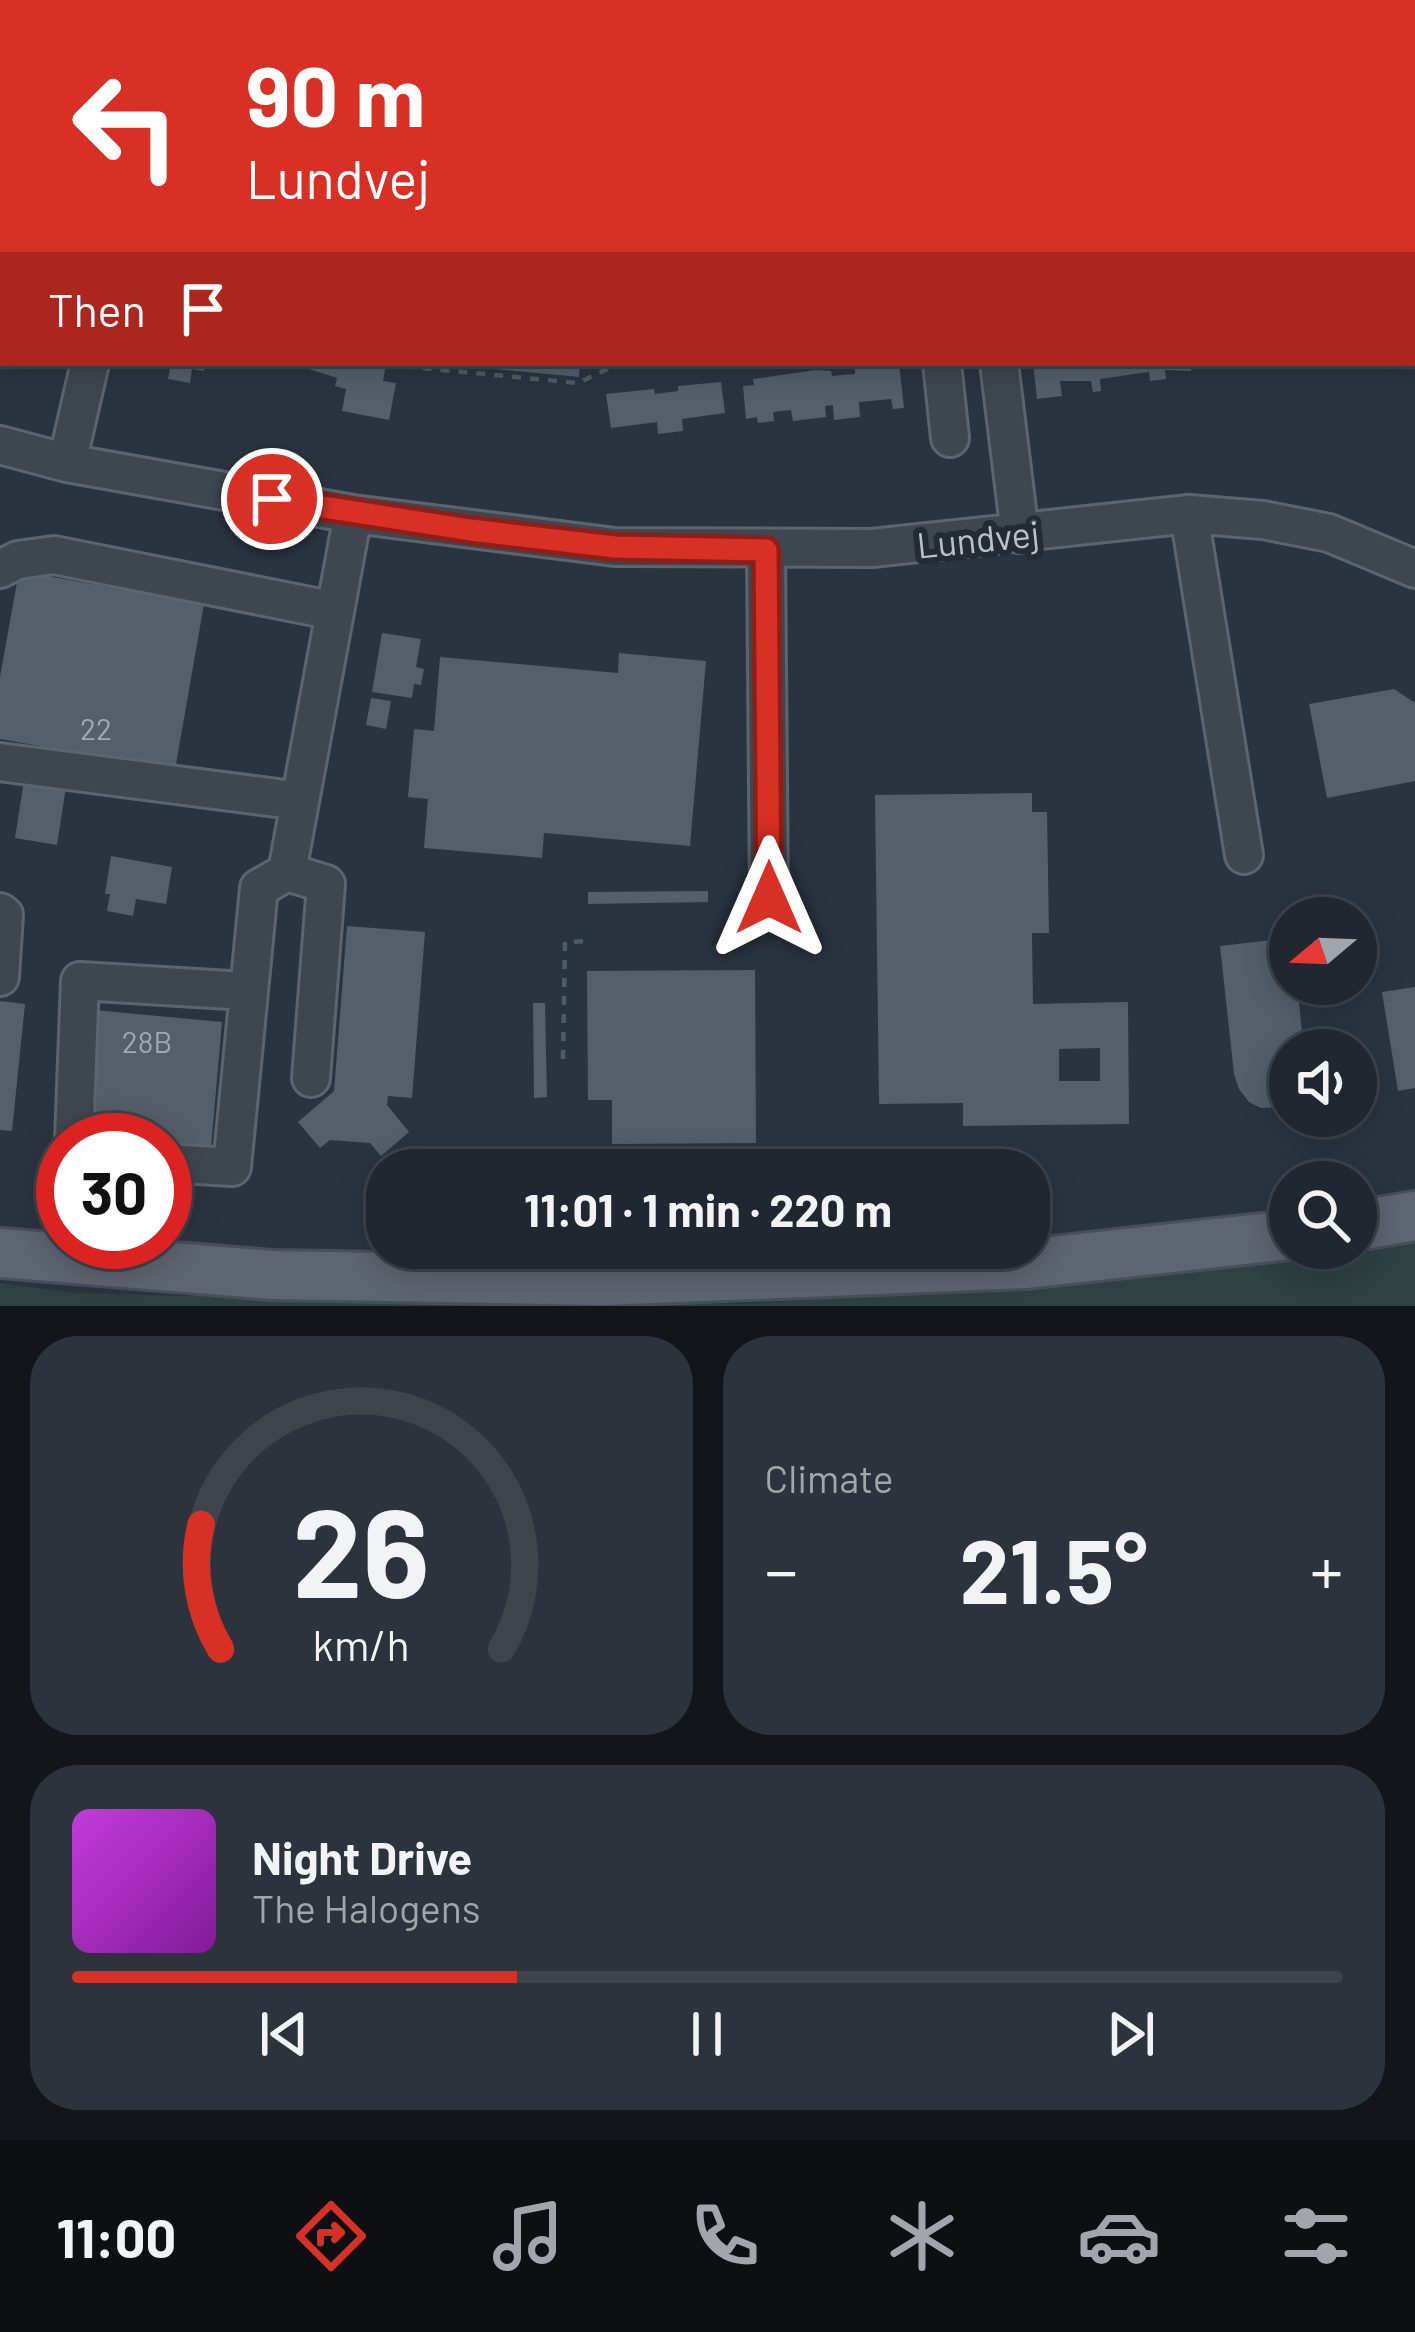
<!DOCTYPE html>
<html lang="en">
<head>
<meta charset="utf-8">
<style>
  body { margin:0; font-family:Barlow,sans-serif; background:#2d333c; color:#f1f3f6; height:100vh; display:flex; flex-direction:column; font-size:45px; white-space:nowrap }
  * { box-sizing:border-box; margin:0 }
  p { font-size:39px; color:#a2a5ab }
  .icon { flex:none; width:66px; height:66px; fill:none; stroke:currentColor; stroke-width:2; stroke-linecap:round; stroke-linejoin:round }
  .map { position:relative; height:1306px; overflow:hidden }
  .panel { display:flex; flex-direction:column; gap:30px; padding:30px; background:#12151a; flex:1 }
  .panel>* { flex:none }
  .banner { position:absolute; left:0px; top:0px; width:1416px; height:366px; box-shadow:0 6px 30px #0003,0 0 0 3px #3d444c; background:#d93025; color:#fff; overflow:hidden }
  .needle { width:78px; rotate:251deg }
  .tools { position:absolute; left:1269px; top:897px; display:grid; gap:24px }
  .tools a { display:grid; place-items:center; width:108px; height:108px; border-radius:50%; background:#202730; box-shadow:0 6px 30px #0003,0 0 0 3px #3d444c; font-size:60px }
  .speed { position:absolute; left:36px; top:1113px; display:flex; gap:24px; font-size:60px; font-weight:700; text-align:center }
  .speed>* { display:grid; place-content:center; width:156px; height:156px; border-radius:50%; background:#202730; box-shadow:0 6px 30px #0003,0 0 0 3px #3d444c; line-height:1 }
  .speed .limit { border:18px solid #d22; background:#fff; color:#111 }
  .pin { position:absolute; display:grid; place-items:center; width:102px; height:102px; color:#fff; margin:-51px; border:6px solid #fff; border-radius:50%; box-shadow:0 3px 12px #0007 }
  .me { position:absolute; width:132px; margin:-66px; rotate:0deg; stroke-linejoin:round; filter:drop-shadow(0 0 9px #0008) }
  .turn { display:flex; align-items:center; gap:42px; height:252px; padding:0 48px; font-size:54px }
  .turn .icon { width:156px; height:156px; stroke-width:2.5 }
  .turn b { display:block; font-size:84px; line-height:102px }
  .then { display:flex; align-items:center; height:114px; padding:0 48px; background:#0003; gap:24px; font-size:45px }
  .big { font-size:90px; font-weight:700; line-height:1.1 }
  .panel .tile { flex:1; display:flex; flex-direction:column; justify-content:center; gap:18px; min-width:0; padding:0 42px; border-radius:48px; background:#2d333c }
  .panel .dial { align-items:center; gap:0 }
  .dial svg { height:312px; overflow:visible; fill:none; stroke:#3d444c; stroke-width:7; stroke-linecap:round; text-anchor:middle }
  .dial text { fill:#f1f3f6; stroke:none }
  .song { display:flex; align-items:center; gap:36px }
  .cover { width:144px; height:144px; border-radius:18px; background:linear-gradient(135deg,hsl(290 70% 55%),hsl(290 70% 35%)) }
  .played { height:12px; border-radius:6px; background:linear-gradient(90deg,#d93025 35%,#3d444c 35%) }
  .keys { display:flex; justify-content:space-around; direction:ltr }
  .heat { display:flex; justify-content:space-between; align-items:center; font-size:66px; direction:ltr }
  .panel .tiles { flex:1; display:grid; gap:30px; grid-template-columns:1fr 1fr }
  .tile:last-child { grid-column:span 2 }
  .trip { position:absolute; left:366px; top:1149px; width:684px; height:120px; border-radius:48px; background:#202730; box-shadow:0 6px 30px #0003,0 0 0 3px #3d444c; font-weight:700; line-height:120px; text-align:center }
  .tabs { display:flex; height:192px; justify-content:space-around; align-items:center; background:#0d1013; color:#a2a5ab }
  .tabs .icon { width:84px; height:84px }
  .tabs .active { color:#d93025 }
  .tabs b { font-size:54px; color:#f1f3f6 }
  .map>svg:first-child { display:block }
  .green { fill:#2d4142 }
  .building { fill:#545f6a; fill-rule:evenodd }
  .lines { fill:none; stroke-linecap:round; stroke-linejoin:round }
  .minor-casing { stroke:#5c646d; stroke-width:42 }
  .major-casing { stroke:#484f59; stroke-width:54 }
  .path { stroke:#4d5e60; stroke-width:4.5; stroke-dasharray:9 9; stroke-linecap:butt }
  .minor { stroke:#3e4650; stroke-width:36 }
  .major { stroke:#5d6570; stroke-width:48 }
  .route-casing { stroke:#8d1f18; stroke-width:30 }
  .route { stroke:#d93025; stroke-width:21 }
  .labels { text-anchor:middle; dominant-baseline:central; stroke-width:12; stroke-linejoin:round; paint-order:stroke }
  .number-label { font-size:30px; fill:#a1a8b2 }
  .street-label { font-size:36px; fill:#bbc1ca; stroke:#232b35 }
</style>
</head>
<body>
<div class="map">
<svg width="1415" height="1306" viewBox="0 0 1415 1306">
  <rect width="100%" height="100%" fill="#2a3440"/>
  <!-- green -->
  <path class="green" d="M 1415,1239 L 1415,1306 L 0,1306 L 0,1283 L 73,1293 L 381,1301 L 745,1304 L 1077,1281 L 1351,1253 Z"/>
  <!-- building -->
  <path class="building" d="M 171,363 L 206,363 L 204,371 L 192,369 L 190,383 L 168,379 Z
    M 290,363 L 386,364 L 383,381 L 396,383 L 389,420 L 342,411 L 346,389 L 335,386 L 337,378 Z
    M 473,363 L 580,363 L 579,377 L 473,367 Z
    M 899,363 L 904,408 L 893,409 L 891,399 L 859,402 L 860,417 L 834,420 L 833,405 L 825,406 L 826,417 L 793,421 L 791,410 L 773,412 L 774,421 L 758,423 L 757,417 L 746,419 L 743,386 L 754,385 L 753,379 L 816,370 L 831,371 L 832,376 L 855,374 L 855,368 L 867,365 Z
    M 1033,363 L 1190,363 L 1191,371 L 1165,370 L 1166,379 L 1150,381 L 1149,372 L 1100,379 L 1101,391 L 1093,392 L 1091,381 L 1060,381 L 1062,396 L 1037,399 Z
    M 721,382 L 725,413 L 682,419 L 683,431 L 658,434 L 657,422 L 611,428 L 606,394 L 654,389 L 655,394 L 678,391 L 678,386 Z
    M 19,571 L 204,604 L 175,770 L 0,739 L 0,677 Z
    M 382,633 L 421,639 L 416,667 L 424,669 L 421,685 L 414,684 L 412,698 L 372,692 Z
    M 619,653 L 706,661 L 690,846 L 544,833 L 542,858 L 424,848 L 428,799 L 408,797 L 414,729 L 434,731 L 440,657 L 618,673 Z
    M 1394,689 L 1415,703 L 1415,781 L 1327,798 L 1309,704 Z
    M 371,698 L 391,701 L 386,729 L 366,725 Z
    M 24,780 L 66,787 L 57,845 L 15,838 Z
    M 1032,793 L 1032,812 L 1047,812 L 1049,933 L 1032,933 L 1033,1004 L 1128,1002 L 1129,1124 L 963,1126 L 963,1103 L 879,1104 L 875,795 ZM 1100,1048 L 1100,1081 L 1059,1081 L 1059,1049 Z
    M 111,856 L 172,867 L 166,904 L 136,899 L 133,916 L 107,911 L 110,894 L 105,894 Z
    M 708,891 L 708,902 L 588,904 L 588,892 Z
    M 347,926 L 425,932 L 412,1098 L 388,1096 L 387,1105 L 409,1132 L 381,1156 L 370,1143 L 330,1140 L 320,1148 L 298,1122 L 334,1091 Z
    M 1290,938 L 1290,984 L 1297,984 L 1304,1050 L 1290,1050 L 1290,1107 L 1261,1108 L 1249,1102 L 1239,1089 L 1234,1074 L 1220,946 Z
    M 755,970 L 756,1143 L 612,1144 L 612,1100 L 588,1100 L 587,971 Z
    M 1415,987 L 1415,1088 L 1398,1091 L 1382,992 Z
    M 0,1001 L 25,1004 L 12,1131 L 0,1130 Z
    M 533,1003 L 545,1003 L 547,1097 L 534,1098 Z
    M 94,1010 L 222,1022 L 211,1148 L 165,1143 L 165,1140 L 83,1135 Z"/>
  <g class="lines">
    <defs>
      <path id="minor" d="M 343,0 L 343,3
        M 1140,0 L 1141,3
        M 779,3 L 782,0
        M 0,10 L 3,6
        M 0,238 L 3,239
        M 942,363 L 950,438
        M 999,363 L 1020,534
        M 0,445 L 67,463 L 353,514 L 615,547 L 872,548 L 1189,514 L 1263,520 L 1329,533 L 1415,569
        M 67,463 L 90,363
        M 1189,514 L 1244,855
        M 766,550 L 769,899
        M 0,569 L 18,560 L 54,555 L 335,611
        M 0,762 L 300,801
        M 287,872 L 353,514
        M 0,912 L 4,915 L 0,977
        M 74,1140 L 80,981 L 246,991
        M 165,1163 L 232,1167 L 259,888 L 287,872 L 326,884 L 311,1078"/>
      <path id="major" d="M 1356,1226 L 1415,1216
        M 0,1253 L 272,1275 L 603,1281 L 1026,1264 L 1290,1235"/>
    </defs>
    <!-- minor casing -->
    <use href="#minor" class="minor-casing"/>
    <!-- major casing -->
    <use href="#major" class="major-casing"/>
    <!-- path -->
    <path class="path" d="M 560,0 L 562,3
      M 921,0 L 923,3
      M 115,3 L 116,0
      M 1011,3 L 1014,0
      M 0,160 L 3,159
      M 1413,254 L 1415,254
      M 406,363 L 411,367 L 578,383 L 620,363
      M 563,1059 L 565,942 L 590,941"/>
    <!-- minor -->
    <use href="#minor" class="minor"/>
    <!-- major -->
    <use href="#major" class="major"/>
  </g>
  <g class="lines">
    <defs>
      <path id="route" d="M 272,499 L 470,530 L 615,547 L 766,550 L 769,898"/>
    </defs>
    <!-- route casing -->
    <use href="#route" class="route-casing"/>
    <!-- route -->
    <use href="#route" class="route"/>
  </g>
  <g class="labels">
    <!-- number labels -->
    <g class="number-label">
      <text x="96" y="728">22</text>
      <text x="147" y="1041">28B</text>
    </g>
    <!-- street labels -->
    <g class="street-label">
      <text transform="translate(978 538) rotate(-6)">Lundvej</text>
    </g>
  </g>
</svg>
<div class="tools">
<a><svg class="needle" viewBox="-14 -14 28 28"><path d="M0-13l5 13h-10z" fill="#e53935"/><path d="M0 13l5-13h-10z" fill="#a2a5ab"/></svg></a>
<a><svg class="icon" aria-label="sound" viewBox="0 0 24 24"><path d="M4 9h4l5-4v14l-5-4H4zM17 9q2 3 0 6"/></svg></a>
<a><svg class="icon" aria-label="search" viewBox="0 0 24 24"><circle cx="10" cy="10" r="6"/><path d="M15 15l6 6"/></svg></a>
</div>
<div class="speed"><div class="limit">30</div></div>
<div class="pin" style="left:272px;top:499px;background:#d93025"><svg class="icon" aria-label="arrive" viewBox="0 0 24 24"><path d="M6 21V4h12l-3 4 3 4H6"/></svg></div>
<svg class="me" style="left:769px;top:898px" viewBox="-20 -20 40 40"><path d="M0-17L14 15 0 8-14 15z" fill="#d93025" stroke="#fff" stroke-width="4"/></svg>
<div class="trip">11:01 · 1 min · 220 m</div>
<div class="banner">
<div class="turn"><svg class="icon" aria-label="left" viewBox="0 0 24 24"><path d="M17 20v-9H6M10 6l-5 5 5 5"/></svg><div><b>90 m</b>Lundvej</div></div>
<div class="then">Then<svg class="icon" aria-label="arrive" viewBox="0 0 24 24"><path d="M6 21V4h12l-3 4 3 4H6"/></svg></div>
</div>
</div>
<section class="panel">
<div class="tiles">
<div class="tile dial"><svg viewBox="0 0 100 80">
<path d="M14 69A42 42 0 1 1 86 69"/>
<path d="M14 69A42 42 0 0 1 9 37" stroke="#d93025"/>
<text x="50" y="56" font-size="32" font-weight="700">26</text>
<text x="50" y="72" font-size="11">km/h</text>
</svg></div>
<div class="tile"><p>Climate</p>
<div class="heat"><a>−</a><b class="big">21.5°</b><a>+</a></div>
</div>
<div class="tile">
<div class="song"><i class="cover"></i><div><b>Night Drive</b><p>The Halogens</p></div></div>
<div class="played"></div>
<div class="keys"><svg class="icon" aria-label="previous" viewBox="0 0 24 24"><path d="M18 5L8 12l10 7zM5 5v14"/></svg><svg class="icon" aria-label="pause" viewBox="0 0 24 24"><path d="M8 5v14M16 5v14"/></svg><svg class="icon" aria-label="next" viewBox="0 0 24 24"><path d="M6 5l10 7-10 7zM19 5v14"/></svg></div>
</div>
</div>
</section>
<nav class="tabs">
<b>11:00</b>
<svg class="icon active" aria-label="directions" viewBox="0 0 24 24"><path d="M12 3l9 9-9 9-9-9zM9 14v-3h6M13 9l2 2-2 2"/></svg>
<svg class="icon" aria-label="music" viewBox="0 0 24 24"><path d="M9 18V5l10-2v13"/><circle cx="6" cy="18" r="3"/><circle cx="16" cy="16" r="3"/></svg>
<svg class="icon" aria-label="phone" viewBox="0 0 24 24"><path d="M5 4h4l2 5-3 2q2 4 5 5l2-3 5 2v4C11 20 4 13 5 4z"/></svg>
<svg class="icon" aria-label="climate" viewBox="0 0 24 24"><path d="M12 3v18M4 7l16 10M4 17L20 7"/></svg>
<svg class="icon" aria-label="car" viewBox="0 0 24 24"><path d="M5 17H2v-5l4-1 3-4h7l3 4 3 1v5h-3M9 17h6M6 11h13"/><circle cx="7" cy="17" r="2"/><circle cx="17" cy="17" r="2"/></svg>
<svg class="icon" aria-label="filters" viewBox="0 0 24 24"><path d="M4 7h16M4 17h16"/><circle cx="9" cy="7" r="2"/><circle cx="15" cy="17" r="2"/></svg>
</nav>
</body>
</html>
